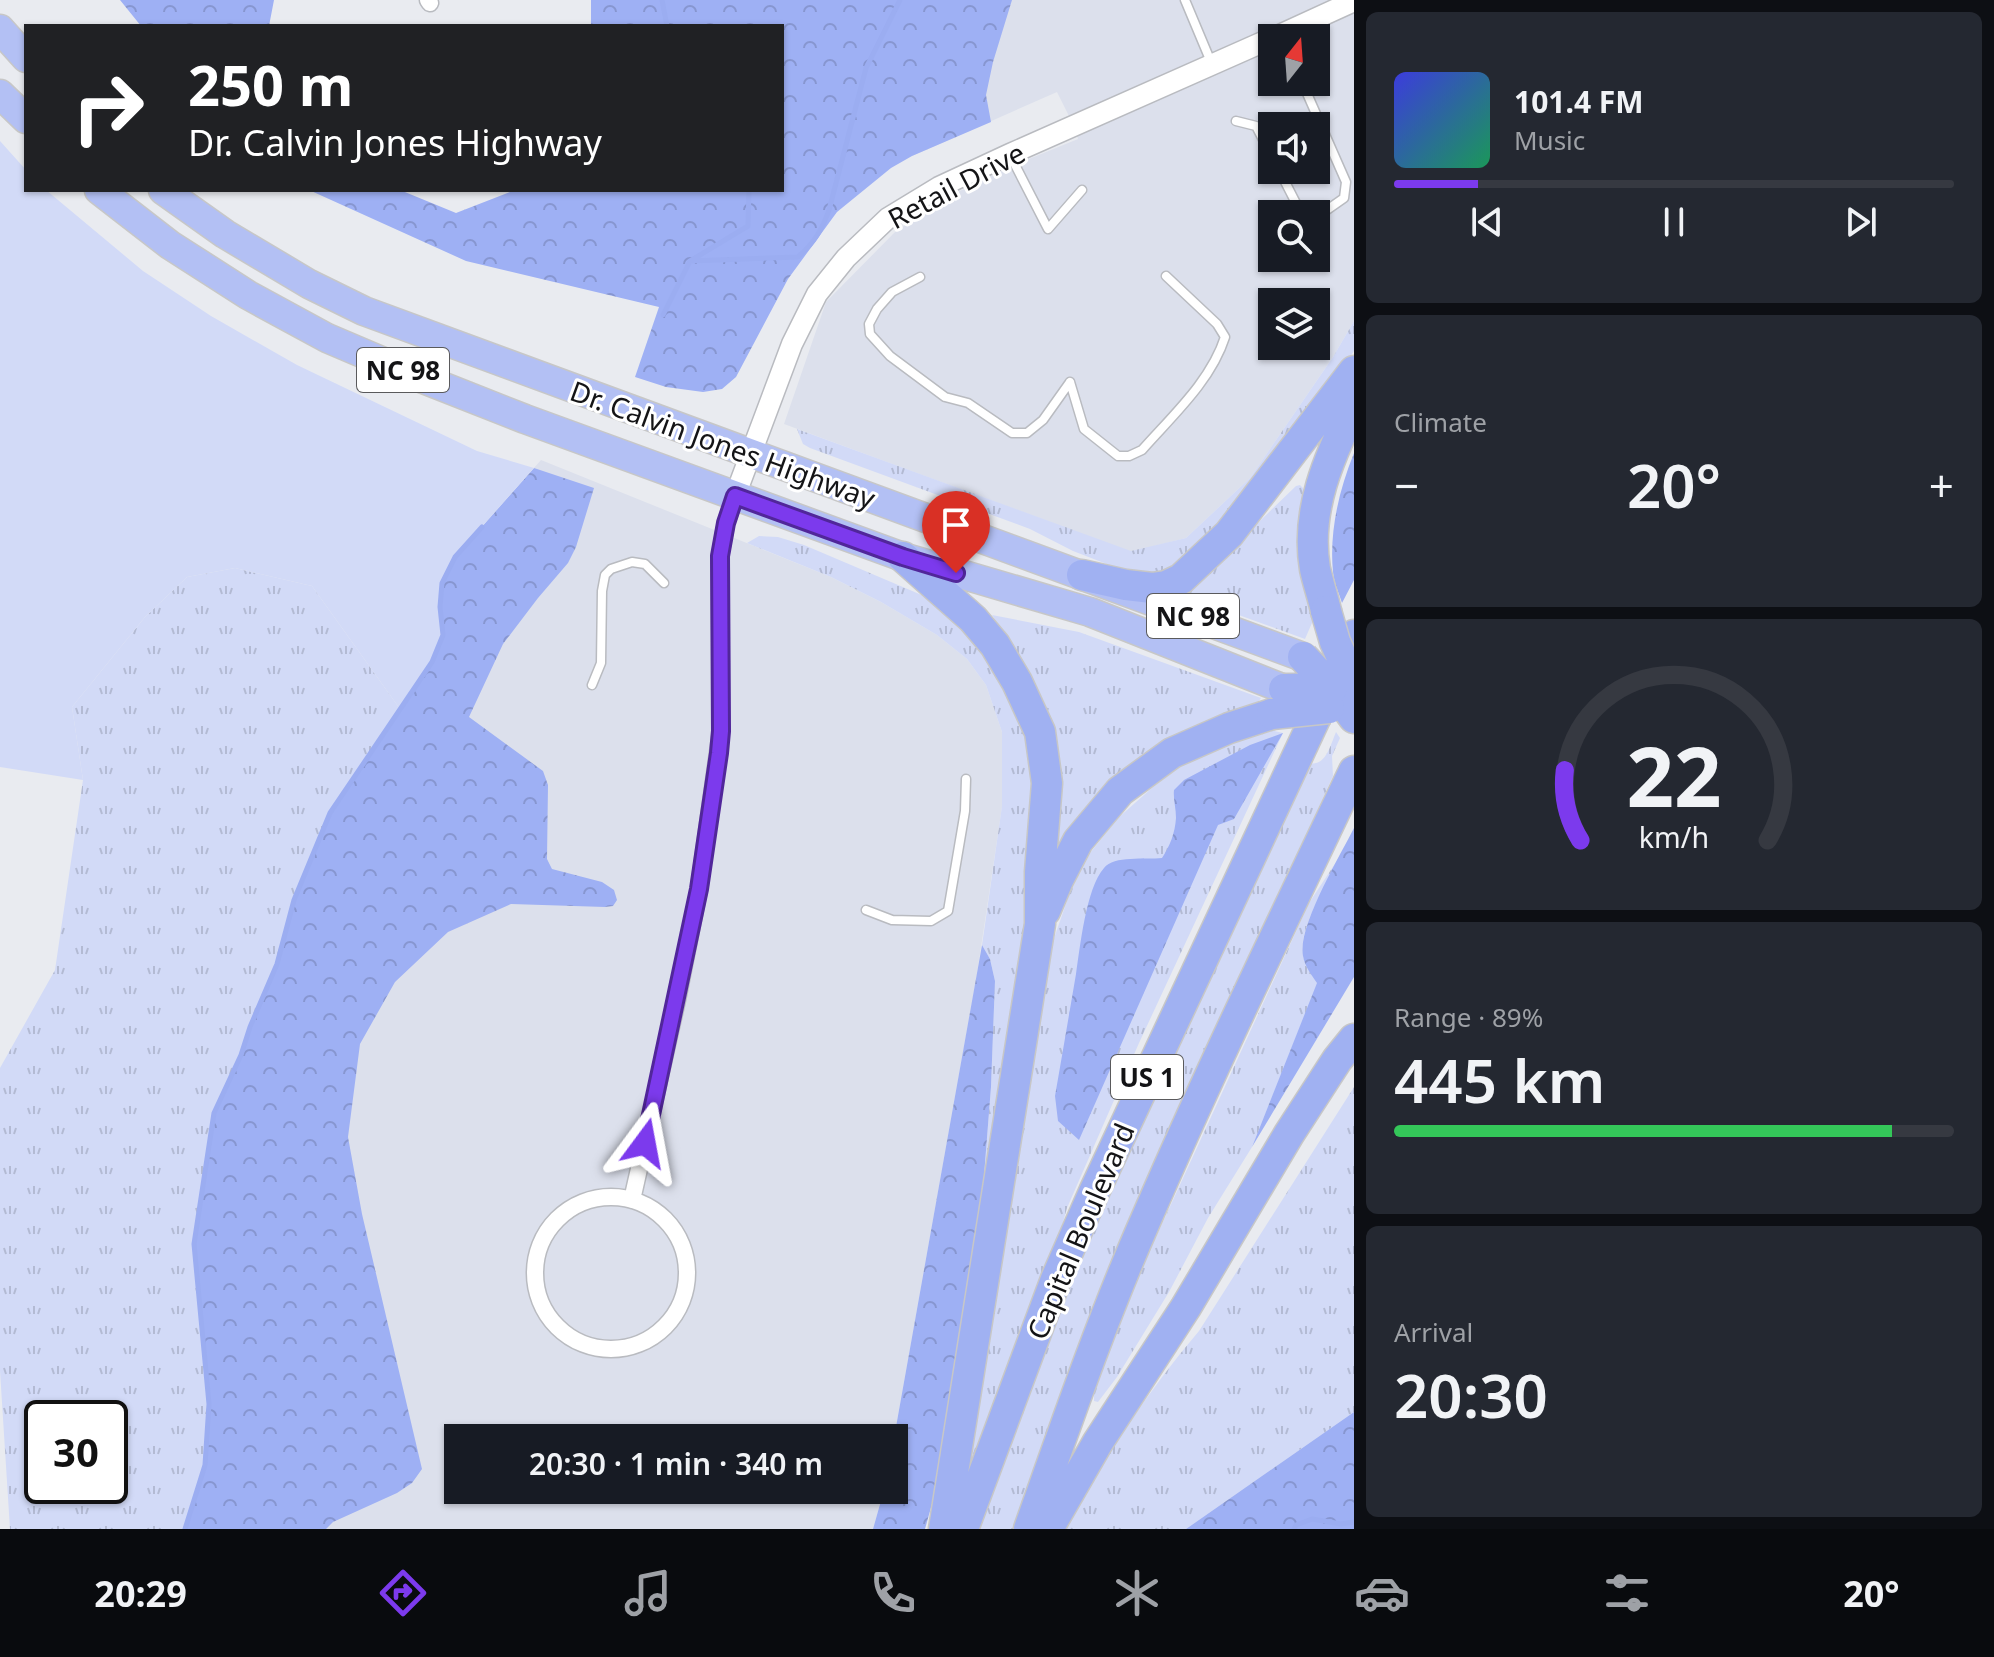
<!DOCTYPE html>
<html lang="en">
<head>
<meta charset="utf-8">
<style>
  body { margin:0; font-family:"Noto Sans",sans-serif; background:#242831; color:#f1f3f6; height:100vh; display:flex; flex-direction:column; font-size:30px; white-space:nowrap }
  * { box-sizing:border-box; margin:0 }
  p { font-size:26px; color:#9ea1a6 }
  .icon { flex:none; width:44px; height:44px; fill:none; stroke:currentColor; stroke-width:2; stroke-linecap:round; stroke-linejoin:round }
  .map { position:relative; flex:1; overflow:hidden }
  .panel { display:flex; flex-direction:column; gap:12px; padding:12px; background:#0d0f14; width:640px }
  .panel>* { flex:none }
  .guide { position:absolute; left:24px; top:24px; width:760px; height:168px; border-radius:0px; box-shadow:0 2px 6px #0004; background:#202124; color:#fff; overflow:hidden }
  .needle { width:52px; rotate:17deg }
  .fabs { position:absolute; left:1258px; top:24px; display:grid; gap:16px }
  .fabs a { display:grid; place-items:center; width:72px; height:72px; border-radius:0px; background:#171b24; box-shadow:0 2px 6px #0004; font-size:40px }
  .speed { position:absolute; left:24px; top:1400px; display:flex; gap:16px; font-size:40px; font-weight:700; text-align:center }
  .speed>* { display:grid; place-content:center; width:104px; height:104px; border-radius:50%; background:#171b24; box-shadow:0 2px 6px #0004; line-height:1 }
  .speed .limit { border:4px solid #111; border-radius:12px; background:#fff; color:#111 }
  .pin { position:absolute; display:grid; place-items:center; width:68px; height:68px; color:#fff; margin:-82px -34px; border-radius:50% 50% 50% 0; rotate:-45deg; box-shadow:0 0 8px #0007 }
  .pin .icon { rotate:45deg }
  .me { position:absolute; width:88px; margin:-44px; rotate:13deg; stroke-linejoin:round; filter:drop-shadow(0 0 6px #0008) }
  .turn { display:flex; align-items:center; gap:28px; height:168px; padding:0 32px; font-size:36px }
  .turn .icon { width:104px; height:104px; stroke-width:2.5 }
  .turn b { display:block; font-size:56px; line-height:68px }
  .big { font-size:60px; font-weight:600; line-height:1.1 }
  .panel .widget { flex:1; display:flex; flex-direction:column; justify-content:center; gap:12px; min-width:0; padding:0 28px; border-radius:12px; background:#242831 }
  .panel .dial { align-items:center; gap:0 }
  .dial svg { height:208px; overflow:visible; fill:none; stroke:#363941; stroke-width:7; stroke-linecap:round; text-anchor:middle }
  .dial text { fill:#f1f3f6; stroke:none }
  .song { display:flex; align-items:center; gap:24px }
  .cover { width:96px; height:96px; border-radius:12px; background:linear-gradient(135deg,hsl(240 70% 55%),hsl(150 70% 35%)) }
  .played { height:8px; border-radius:4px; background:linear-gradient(90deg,#7c3aed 15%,#363941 15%) }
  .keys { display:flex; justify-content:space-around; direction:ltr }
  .heat { display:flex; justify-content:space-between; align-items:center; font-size:44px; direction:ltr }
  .charge { height:12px; border-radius:6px; background:linear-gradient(90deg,#34c759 89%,#363941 0) }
  .trip { position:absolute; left:444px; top:1424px; width:464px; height:80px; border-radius:0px; background:#171b24; box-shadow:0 2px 6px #0004; font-weight:600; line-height:80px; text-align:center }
  .menu { display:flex; height:128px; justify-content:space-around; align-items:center; background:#090b0e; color:#9ea1a6 }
  .menu .icon { width:56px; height:56px }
  .menu .selected { color:#7c3aed }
  .menu b { font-size:36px; color:#f1f3f6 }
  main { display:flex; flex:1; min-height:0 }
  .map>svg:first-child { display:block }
  .built { fill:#dce0ec; fill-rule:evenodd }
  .grass { fill:url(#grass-tufts); fill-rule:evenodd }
  .forest { fill:url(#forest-crowns) }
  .park { fill:#d2daf7 }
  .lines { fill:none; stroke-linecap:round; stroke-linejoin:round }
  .stream { stroke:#9badf1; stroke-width:5 }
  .service-casing { stroke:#b9bbc0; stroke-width:11 }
  .minor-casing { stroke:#b9bbc0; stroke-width:19 }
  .tertiary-casing { stroke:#b9bbc0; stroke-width:23 }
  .trunk-casing { stroke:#c7c7c7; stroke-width:31 }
  .motorway-casing { stroke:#c7c7c7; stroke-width:33 }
  .service { stroke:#fff; stroke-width:8 }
  .minor { stroke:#fff; stroke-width:16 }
  .tertiary { stroke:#fff; stroke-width:20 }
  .trunk { stroke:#b3c0f4; stroke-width:28 }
  .motorway { stroke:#a0b1f2; stroke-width:30 }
  .motorway-bridge-casing { stroke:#c7c7c7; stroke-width:33; stroke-linecap:butt }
  .motorway-bridge { stroke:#a0b1f2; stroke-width:30 }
  .route-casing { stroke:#51269a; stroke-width:20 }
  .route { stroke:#7c3aed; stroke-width:14 }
  .labels { text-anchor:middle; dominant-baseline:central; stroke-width:6; stroke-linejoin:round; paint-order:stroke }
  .shield { fill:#fff; stroke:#5a5a5c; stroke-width:2 }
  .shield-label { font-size:26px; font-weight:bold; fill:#141416 }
  .street-label { font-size:28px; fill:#141416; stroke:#fff }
</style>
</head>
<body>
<main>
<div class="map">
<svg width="1354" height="1529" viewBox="0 0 1354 1529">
  <defs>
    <pattern id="grass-tufts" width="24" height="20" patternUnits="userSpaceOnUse" patternTransform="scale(2)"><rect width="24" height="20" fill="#d2daf7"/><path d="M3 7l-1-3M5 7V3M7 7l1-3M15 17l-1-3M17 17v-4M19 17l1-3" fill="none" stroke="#b3bad3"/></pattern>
    <pattern id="forest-crowns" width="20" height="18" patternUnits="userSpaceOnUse" patternTransform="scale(2)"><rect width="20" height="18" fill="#9eb0f4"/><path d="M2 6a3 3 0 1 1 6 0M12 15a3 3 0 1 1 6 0" fill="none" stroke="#8796d0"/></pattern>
  </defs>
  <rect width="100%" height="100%" fill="#e9ebf0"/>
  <!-- built -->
  <path class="built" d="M 815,0 L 1354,0 L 1354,321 L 1333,357 L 1250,478 L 1186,538 L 1131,552 L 784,424 L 826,302 L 894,233 L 939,201 L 1012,166 L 1078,139 L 1074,126 L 1057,92 L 912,156 L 782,59 ZM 1272,38 L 1316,38 L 1316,82 L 1272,82 ZM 1272,126 L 1316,126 L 1316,170 L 1272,170 ZM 1272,214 L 1316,214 L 1316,258 L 1272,258 ZM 1272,302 L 1316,302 L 1316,346 L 1272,346 Z
    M 541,460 L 831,577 L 881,602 L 937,635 L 967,659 L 986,685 L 1002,732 L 1002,807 L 977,974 L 894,1438 L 458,1438 L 458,1490 L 884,1490 L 873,1529 L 185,1529 L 194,1244 L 455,557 Z"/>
  <!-- grass -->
  <path class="grass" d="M 1354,321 L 1354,351 L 1258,488 L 1178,569 L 1150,575 L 1130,573 L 1073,551 L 1030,529 L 810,448 L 803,444 L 797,429 L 1131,551 L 1186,538 L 1250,478 L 1333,357 Z
    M 1300,485 L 1303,488 L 1303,561 L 1315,616 L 1305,639 L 1186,596 L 1185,593 L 1296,486 Z
    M 759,536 L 778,537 L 804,545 L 924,596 L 953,616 L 980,640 L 1033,744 L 1032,885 L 981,1214 L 991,1087 L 995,981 L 990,959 L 982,945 L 1002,806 L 1002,732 L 986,685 L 967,659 L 937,635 L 881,602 L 831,577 L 747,543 Z
    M 235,568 L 312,586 L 400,709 L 330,813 L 294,900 L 277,964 L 250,1027 L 241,1055 L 194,1244 L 209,1404 L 205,1465 L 185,1529 L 10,1529 L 0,1371 L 0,1068 L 55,970 L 83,780 L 72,707 L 145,617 L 187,577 ZM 42,1418 L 110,1418 L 110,1486 L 42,1486 Z
    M 992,615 L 1079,632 L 1261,698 L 1257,704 L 1059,852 L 1058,770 L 1010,642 Z
    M 1270,730 L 1283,733 L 1139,1043 L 1067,1208 L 1055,1251 L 966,1485 L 958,1482 L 1051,947 L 1069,895 L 1090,853 L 1118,818 L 1153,787 L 1195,756 L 1241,738 Z
    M 1336,732 L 1340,738 L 1332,756 L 1333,776 L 1094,1302 L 1014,1529 L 976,1529 L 1070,1279 L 1308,763 C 1326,767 1330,746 1336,732 Z
    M 1340,856 C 1328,881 1298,929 1303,955 C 1305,967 1311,974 1318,982 L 1252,1147 L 1208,1218 L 1169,1292 L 1117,1377 L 1098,1402 L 1094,1401 L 1094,1387 L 1140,1265 L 1156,1237 L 1309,903 Z
    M 1354,1087 L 1354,1412 L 1186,1529 L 1064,1529 C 1103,1459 1147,1392 1199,1331 Z"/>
  <!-- forest -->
  <path class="forest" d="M 120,0 L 274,0 L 269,26 L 141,26 Z
    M 591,0 L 1012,0 L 993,62 L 986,95 L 991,122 L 912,156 L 891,168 L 837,212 L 788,279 L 736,377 L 722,389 L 703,392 L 666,387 L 635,377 L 659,307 L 466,261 L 309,190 L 400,190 L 456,213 L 515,190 L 782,190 L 782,26 L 591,26 Z
    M 1354,453 L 1354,580 L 1342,603 C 1339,593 1334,583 1333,572 C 1329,532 1339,490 1354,453 Z
    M 534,468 L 594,488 L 576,547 L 568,563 L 538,598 L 503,644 L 469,717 L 543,771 L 548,785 L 547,859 L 552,869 L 602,882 L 614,890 L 617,900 L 613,906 L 605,907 L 511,904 L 448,932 L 395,982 L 360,1044 L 348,1137 L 362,1214 L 422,1469 L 412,1483 L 397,1493 L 333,1522 L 326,1529 L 185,1529 L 205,1465 L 209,1404 L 194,1244 L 214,1113 L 241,1055 L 250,1027 L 277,964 L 294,900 L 330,813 L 432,662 L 440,607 L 442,583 L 455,557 Z
    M 1283,733 L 1234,819 L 1218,825 L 1079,1140 L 1058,1121 L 1055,1096 C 1062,1056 1069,1015 1076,974 C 1080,948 1086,888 1104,868 C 1114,855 1145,860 1162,858 C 1170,846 1175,833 1176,818 C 1176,808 1173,799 1174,790 L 1184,780 L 1250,745 Z
    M 1354,828 L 1354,977 L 1252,1147 L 1317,983 C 1311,974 1305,967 1303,956 C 1297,927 1340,856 1354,828 Z
    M 982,945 L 990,959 L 995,981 L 991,1087 L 981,1214 L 937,1486 L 925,1529 L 873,1529 L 884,1490 L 894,1490 L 894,1438 Z
    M 1354,1412 L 1354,1529 L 1186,1529 Z"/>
  <!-- park -->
  <path class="park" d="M 0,141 L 26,170 L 26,190 L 46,190 L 143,271 L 211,316 L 297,365 L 477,451 L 534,468 L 455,557 L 442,583 L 440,607 L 443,635 L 432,662 L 400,709 L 312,586 L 235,568 L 187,577 L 145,617 L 72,707 L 83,780 L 0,767 Z"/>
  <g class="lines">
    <!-- stream -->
    <path class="stream" d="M 662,0 L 667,26
      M 690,261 L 798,257 C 814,243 822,230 829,210 L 866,68 L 900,0
      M 663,315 L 690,261 L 748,226 L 749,190
      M 185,1529 L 205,1465 L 209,1404 L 194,1244 L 214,1113 L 241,1055 L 250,1027 L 277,964 L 294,900 L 330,813 L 432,662 L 443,635 L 440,607 L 442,583 L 455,557 L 482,527
      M 1294,1529 L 1296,1525 L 1312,1519 L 1341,1524 L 1354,1522"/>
    <defs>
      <path id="service" d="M 1185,0 L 1211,62
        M 1236,121 L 1256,126 L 1272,157
        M 1010,155 L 1048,229 L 1082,190
        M 1279,170 L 1300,211 L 1324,212 L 1344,198 L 1346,182 L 1302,82
        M 920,277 L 892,292 L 877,309 L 869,324 L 870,334 L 890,356 L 945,397 L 968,403 L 1012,433 L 1027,433 L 1043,420 L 1070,382
        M 1070,382 L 1084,429 L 1118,456 L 1129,456 L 1142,450 C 1172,416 1211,381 1225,337 L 1217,324 L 1166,276
        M 592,685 L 601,663 L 602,591 L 605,575 L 611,569 L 632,562 L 645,564 L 664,583
        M 866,910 L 892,920 L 931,921 L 948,911 L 965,811 L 966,779"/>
      <path id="minor" d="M 428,0 L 430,3
        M535 1273a76 76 0 1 1 152 0a76 76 0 1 1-152 0Z
        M 632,1200 L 677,1000 L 699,889 L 721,731 L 720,556 L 726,523 L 735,496"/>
      <path id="tertiary" d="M 1273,38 L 1354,1
        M 735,496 L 792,344 L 817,294 L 846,258 L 888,218 L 939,187 L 1010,154 L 1272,38"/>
      <path id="trunk" d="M 0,29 L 26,58
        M 0,94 L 26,119
        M 99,190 L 170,245 L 248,295 L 327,338 L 421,378 L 525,419 L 903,557 L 1090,612 L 1284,689
        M 163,190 L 225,234 L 309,284 L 364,311 L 1303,657"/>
      <path id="motorway" d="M 903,557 L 973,619 L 995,645 L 1017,682 L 1040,732 L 1047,783 L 1040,872 L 1040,924 L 944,1529
        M 1082,575 L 1126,585 L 1152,588 L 1166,586 L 1181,579 L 1229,534 L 1354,371
        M 1326,611 C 1323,597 1318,583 1315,569 C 1305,511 1329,457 1354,406
        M 1353,684 L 1332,688 L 1354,718
        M 1045,911 L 1058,880 L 1078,841 L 1120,791 L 1172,753 L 1229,728 L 1272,714
        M 963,1529 L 1056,1279 L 1094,1192 L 1354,635
        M 1029,1529 C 1066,1424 1102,1319 1147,1217 C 1212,1066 1284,919 1354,771
        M 1048,1529 L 1098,1442 L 1186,1307 L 1289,1134 L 1337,1060 L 1354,1039"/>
    </defs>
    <!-- service casing -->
    <use href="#service" class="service-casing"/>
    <!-- minor casing -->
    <use href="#minor" class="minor-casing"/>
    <!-- tertiary casing -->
    <use href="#tertiary" class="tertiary-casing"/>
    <!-- trunk casing -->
    <use href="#trunk" class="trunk-casing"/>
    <!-- motorway casing -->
    <use href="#motorway" class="motorway-casing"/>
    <!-- service -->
    <use href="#service" class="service"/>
    <!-- minor -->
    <use href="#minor" class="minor"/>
    <!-- tertiary -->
    <use href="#tertiary" class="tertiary"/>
    <!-- trunk -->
    <use href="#trunk" class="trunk"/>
    <!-- motorway -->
    <use href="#motorway" class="motorway"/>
    <defs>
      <path id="motorway-bridge" d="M 1326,611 L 1335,642 L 1350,675
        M 1303,657 L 1332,688
        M 1284,689 L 1332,688
        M 1272,714 L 1329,708"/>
    </defs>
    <!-- motorway-bridge casing -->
    <use href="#motorway-bridge" class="motorway-bridge-casing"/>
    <!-- motorway-bridge -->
    <use href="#motorway-bridge" class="motorway-bridge"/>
  </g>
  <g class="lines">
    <defs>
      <path id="route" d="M 645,1143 L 699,889 L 719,753 L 721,731 L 720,556 L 726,523 L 735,496 L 903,557 L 956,573"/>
    </defs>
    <!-- route casing -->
    <use href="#route" class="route-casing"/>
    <!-- route -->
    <use href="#route" class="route"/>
  </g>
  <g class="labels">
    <!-- shield labels -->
    <g class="shield">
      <rect x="357" y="348" width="92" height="44" rx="6"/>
      <rect x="1147" y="594" width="92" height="44" rx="6"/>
      <rect x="1111" y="1055" width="72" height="44" rx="6"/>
    </g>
    <g class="shield-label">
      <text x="403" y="370">NC 98</text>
      <text x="1193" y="616">NC 98</text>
      <text x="1147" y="1077">US 1</text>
    </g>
    <!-- street labels -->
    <g class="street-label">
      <text transform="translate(956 185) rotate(-28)">Retail Drive</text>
      <text transform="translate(723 444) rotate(20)">Dr. Calvin Jones Highway</text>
      <text transform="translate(1080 1231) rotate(-67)">Capital Boulevard</text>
    </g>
  </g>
</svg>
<div class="fabs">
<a><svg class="needle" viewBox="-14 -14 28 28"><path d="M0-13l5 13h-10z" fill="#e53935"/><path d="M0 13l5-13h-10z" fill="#9ea1a6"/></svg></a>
<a><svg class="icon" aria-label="sound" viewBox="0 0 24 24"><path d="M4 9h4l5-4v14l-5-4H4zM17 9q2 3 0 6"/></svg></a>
<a><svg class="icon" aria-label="search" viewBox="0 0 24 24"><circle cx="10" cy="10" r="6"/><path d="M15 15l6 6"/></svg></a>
<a><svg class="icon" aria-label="layers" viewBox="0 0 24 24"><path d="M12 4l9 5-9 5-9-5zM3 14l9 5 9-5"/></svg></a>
</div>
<div class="speed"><div class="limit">30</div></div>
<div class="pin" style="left:956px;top:573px;background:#d93025"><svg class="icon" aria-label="arrive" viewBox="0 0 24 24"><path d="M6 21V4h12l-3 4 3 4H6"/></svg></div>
<svg class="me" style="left:645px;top:1143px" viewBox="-20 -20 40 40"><path d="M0-17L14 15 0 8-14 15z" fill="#7c3aed" stroke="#fff" stroke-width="4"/></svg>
<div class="trip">20:30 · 1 min · 340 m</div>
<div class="guide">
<div class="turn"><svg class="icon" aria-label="right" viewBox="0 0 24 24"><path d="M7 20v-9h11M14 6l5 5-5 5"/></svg><div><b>250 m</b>Dr. Calvin Jones Highway</div></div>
</div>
</div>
<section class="panel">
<div class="widget">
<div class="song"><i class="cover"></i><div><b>101.4 FM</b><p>Music</p></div></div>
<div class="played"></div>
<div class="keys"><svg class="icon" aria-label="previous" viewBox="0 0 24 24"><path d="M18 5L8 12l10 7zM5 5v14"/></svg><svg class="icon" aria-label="pause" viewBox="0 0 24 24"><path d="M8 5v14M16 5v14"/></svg><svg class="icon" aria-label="next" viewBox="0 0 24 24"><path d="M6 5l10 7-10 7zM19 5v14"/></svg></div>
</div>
<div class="widget"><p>Climate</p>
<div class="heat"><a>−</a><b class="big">20°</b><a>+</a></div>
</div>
<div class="widget dial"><svg viewBox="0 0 100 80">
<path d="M14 69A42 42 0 1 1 86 69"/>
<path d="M14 69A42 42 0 0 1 8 42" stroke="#7c3aed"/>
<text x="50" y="56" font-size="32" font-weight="700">22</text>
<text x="50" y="72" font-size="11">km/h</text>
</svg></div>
<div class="widget"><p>Range · 89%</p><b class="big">445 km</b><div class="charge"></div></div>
<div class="widget"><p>Arrival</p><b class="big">20:30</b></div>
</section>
</main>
<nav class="menu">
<b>20:29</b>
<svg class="icon selected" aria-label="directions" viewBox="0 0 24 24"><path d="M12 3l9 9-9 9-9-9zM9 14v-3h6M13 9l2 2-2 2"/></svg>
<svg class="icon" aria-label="music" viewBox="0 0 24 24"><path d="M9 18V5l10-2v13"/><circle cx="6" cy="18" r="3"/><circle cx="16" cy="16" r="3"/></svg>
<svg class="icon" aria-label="phone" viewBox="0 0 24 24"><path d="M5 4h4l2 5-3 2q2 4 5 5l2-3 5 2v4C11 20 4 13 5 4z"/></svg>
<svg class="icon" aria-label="climate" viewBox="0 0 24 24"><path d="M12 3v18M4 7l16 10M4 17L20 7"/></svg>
<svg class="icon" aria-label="car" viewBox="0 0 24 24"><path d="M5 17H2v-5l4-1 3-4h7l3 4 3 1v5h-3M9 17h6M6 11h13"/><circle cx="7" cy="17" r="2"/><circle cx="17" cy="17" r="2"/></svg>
<svg class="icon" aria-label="filters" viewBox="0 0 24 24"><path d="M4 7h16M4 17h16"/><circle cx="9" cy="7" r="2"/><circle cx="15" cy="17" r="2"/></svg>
<b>20°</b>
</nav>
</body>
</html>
